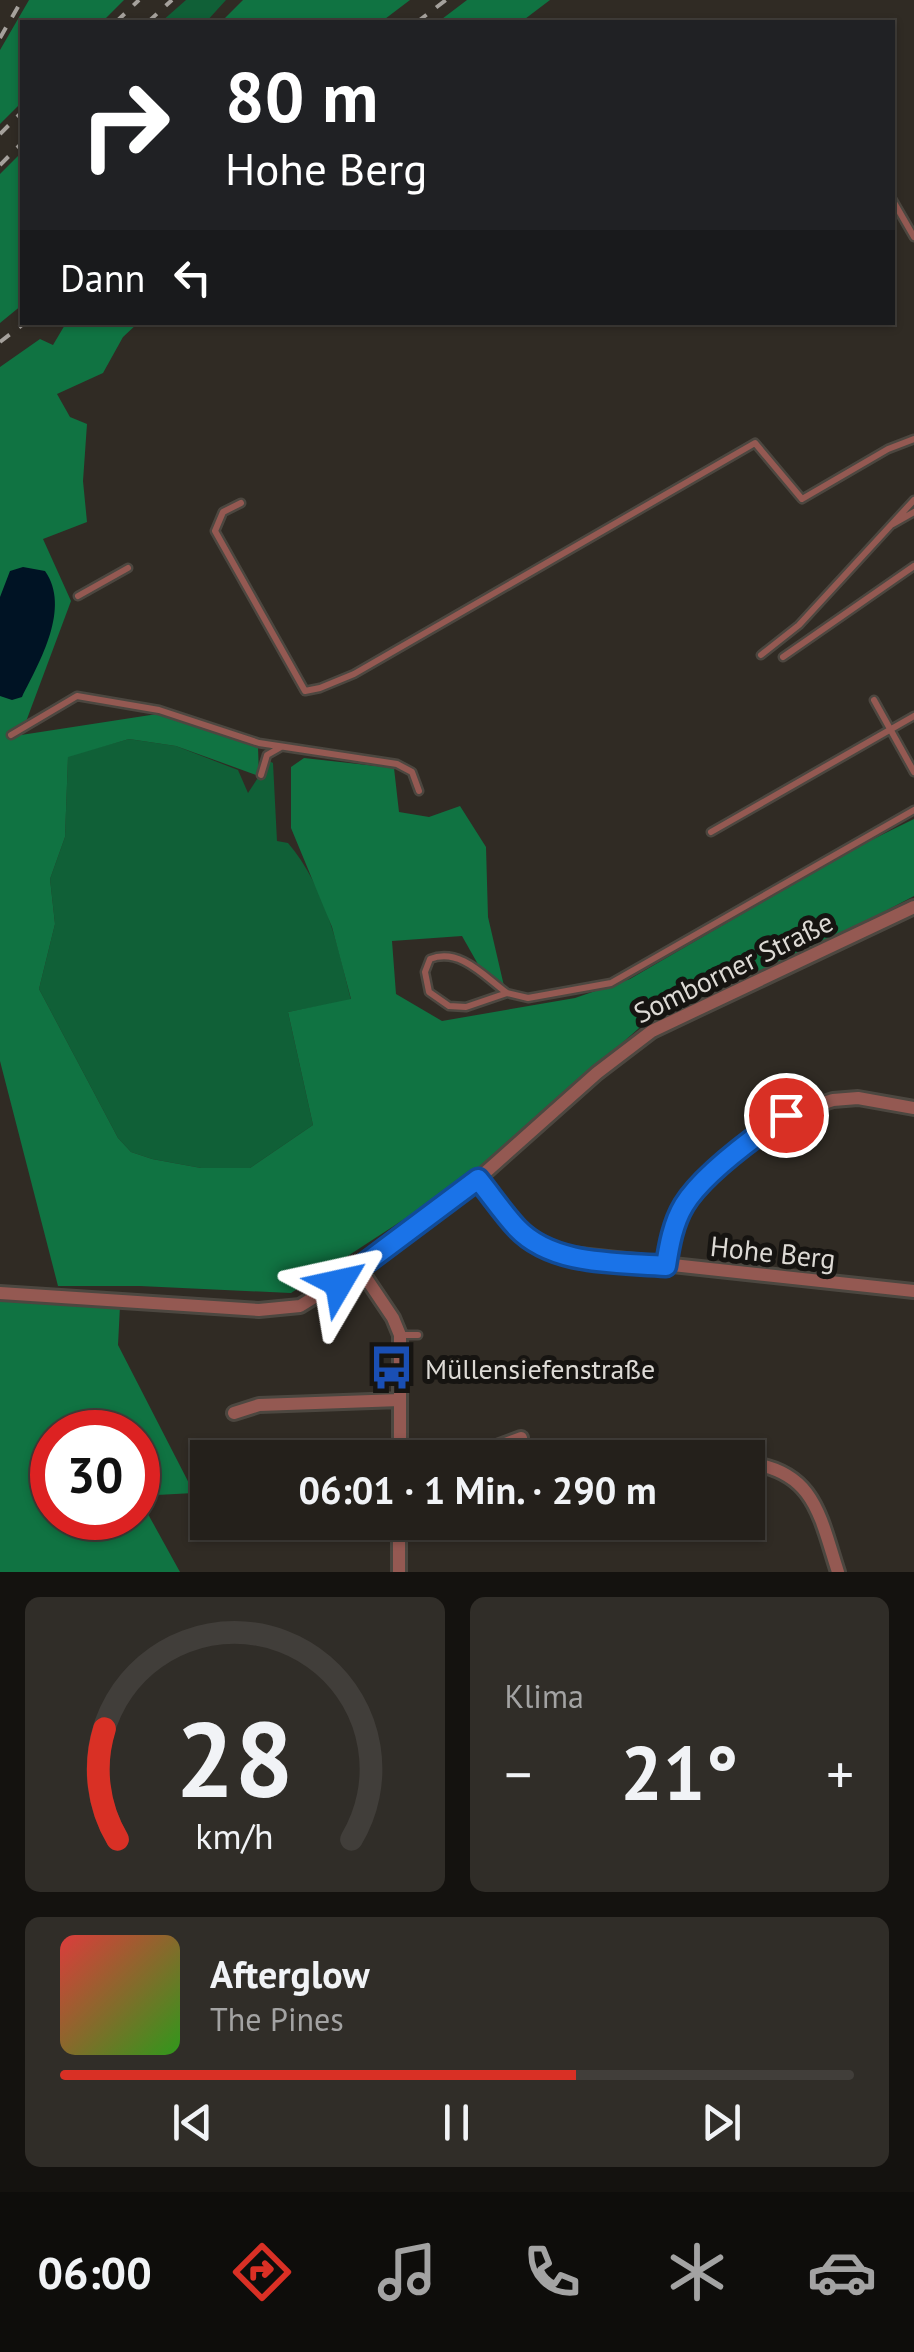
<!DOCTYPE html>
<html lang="de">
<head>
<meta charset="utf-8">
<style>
  body { margin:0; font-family:"PT Sans",sans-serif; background:#302d28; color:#f1f3f6; height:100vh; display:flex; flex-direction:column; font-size:38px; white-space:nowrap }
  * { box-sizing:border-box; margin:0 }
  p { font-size:32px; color:#a3a3a3 }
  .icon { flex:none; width:55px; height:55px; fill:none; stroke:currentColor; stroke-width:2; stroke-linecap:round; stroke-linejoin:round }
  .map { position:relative; height:1572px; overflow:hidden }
  .panel { display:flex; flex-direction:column; gap:25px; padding:25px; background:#14120f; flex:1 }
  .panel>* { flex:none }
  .guide { position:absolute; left:20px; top:20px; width:875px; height:305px; border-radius:0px; box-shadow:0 2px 8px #0004,0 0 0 2px #413e3a; background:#202124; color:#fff; overflow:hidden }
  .speed { position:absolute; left:30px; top:1410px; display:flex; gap:20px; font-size:50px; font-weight:700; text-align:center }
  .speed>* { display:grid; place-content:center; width:130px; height:130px; border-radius:50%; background:#24201b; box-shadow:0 2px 8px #0004,0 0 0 2px #413e3a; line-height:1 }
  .speed .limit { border:15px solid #d22; background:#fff; color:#111 }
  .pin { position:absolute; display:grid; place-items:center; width:85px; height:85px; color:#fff; margin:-42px; border:5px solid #fff; border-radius:50%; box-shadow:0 2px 10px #0007 }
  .me { position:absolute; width:110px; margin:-55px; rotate:54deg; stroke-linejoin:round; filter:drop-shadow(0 0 8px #0008) }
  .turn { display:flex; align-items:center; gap:35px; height:210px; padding:0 40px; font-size:45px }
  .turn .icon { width:130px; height:130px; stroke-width:2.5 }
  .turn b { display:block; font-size:70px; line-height:85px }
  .then { display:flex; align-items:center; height:95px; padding:0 40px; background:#0003; gap:20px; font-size:38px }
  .big { font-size:75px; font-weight:800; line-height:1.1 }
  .panel .tile { flex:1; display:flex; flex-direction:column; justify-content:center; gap:15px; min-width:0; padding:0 35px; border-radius:15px; background:#302d28 }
  .panel .dial { align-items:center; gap:0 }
  .dial svg { height:260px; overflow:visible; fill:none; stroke:#413e3a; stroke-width:7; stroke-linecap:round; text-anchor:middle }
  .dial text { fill:#f1f3f6; stroke:none }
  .song { display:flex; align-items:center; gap:30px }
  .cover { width:120px; height:120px; border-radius:15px; background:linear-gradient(135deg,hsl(0 70% 55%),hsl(110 70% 35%)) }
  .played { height:10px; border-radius:5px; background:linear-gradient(90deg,#d93025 65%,#413e3a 65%) }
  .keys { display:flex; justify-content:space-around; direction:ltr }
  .heat { display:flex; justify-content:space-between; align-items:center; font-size:55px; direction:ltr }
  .panel .tiles { flex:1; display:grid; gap:25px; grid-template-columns:1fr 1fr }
  .tile:last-child { grid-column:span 2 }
  .trip { position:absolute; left:190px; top:1440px; width:575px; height:100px; border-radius:0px; background:#24201b; box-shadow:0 2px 8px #0004,0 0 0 2px #413e3a; font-weight:800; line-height:100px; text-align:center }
  .dock { display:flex; height:160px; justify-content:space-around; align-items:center; background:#0e0d0b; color:#a3a3a3 }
  .dock .icon { width:70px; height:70px }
  .dock .on { color:#d93025 }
  .dock b { font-size:45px; color:#f1f3f6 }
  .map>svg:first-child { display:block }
  .green { fill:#106037 }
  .forest { fill:#107342; fill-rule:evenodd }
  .water { fill:#001324 }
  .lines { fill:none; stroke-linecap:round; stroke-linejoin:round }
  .service-casing { stroke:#4c4740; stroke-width:11 }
  .minor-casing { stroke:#4c4740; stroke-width:18 }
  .service { stroke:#945952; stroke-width:6 }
  .minor { stroke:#945952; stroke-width:12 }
  .rail { stroke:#a5a19c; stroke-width:4; stroke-dasharray:12 12; stroke-linecap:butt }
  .route-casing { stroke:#114b97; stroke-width:25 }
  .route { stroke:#1a73e8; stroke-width:18 }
  .labels { text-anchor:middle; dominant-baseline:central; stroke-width:10; stroke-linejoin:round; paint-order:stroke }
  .street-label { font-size:28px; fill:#dddad5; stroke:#161411 }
  .poi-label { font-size:28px; fill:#dddad5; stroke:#161411; text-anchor:start }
</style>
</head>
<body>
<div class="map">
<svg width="914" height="1572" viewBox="0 0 914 1572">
  <rect width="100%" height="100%" fill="#302b24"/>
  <!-- green -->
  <path class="green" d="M 186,0 L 226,0 L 206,22 L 161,22 Z
    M 129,739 L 176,746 L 238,770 L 248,793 L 269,761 L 273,763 L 277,841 L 288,843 C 326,888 337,944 351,1000 L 288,1012 L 313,1125 L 250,1168 L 201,1168 L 152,1159 L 131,1152 L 118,1138 L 39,989 L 55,924 L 50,879 L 65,837 L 68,756 Z"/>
  <!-- forest -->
  <path class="forest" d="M 29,0 L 124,0 L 102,22 L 22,22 L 22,102 L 0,124 L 0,50 Z
    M 243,0 L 410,0 L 381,22 L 221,22 Z
    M 467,0 L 550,0 L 521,22 L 438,22 Z
    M 22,152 L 22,305 L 0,323 L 0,174 Z
    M 66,323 L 138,323 L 123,337 L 103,373 L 57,394 L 70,417 L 87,424 L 83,481 L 87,522 L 43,539 L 71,601 L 21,735 L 157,714 L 258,747 L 259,776 L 176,746 L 129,739 L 68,757 L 65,837 L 50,879 L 55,924 L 39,989 L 118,1138 L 131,1152 L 152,1159 L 201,1168 L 250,1168 L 313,1125 L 288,1012 L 351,999 L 332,927 L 291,828 L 291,767 L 304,758 L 394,768 L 399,812 L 429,817 L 460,806 L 486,847 L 488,917 L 504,986 L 479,966 L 462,936 L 392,941 L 396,994 L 442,1021 L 575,998 L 630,979 L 857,847 L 914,819 L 914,896 L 832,939 L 647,1021 L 475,1173 L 291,1293 L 140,1286 L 58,1286 L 0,1061 L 0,367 L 40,339 L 53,345 Z
    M 9,1299 L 120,1306 L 118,1345 L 194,1493 L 138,1496 L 180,1572 L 0,1572 L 0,1301 ZM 52,1432 L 138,1432 L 138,1518 L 52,1518 Z"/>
  <!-- water -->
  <path class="water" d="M 23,567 L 45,571 C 71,608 40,661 22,697 L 12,700 L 0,696 L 0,597 L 10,571 Z"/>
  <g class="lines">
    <defs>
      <path id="service" d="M 892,199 L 914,237
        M 241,503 L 223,512 L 215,531 L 305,691 L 320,688 L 354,674 L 755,443 L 802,499 L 888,449 L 914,439
        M 893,524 L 914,512
        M 78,596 L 128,568
        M 761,655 L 799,625 L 914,500
        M 783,657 L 914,566
        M 874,700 L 914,772
        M 11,735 L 77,696 L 159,710 L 259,743 L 397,764 L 412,772 L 419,791
        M 261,775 L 267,755 L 281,747
        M 711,832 L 914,716
        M 507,993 C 485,977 460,947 430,959 L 425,972 L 429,992 L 449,1006 L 466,1007 L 507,993 L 528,998 L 611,983 L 914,810
        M 400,1335 L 418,1335"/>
      <path id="minor" d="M 478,1179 C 503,1211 522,1238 561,1253 L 914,1291
        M 666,1266 L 673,1230 L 683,1205 L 741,1148 L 787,1115 L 833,1100 L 858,1098 L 914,1108
        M 360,1269 L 393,1318 L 400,1335 L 400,1458
        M 0,1293 L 259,1310 L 300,1306 L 360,1269 L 478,1179 L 597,1073 L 652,1031 L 914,907
        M 234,1413 L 259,1405 L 400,1400
        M 400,1456 L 489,1450 L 521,1438
        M 660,1458 L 673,1449 L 687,1458
        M 748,1463 C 815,1471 820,1517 838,1572
        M 399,1572 L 399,1522"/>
    </defs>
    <!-- service casing -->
    <use href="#service" class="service-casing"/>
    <!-- minor casing -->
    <use href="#minor" class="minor-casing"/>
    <!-- service -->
    <use href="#service" class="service"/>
    <!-- minor -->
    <use href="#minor" class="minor"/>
    <!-- rail -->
    <path class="rail" d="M 116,22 L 139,0
      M 148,22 L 172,0
      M 417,22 L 446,0
      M 0,38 L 22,0
      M 0,134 L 22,112
      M 0,165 L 22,143
      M 0,342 L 26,322"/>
  </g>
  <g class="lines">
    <defs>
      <path id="route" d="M 339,1283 L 478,1179 C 491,1195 503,1213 517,1228 C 553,1266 618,1262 666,1266 C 669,1246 673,1223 684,1205 C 702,1175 757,1135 786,1115"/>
    </defs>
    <!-- route casing -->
    <use href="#route" class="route-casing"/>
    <!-- route -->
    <use href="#route" class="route"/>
  </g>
  <!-- icons -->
  <defs>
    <symbol id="bus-bare" viewBox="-9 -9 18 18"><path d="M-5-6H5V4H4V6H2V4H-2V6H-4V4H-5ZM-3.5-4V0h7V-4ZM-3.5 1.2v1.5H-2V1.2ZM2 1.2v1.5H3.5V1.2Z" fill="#1a4fb4" stroke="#161411" stroke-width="2.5" paint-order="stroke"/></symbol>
  </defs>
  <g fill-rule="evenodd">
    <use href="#bus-bare" x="360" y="1336" width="63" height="63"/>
  </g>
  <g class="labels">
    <!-- street labels -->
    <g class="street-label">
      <text transform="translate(733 967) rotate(-26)">Somborner Straße</text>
      <text transform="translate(773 1252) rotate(6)">Hohe Berg</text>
    </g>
    <!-- poi labels -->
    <g class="poi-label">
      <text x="425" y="1368">Müllensiefenstraße</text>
    </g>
  </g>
</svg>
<div class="speed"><div class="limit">30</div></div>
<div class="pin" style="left:786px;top:1115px;background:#d93025"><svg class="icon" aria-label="arrive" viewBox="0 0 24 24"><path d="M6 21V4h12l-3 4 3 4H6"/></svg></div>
<svg class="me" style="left:339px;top:1283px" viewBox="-20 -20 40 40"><path d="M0-17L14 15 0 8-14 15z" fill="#1a73e8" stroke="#fff" stroke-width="4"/></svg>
<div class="trip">06:01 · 1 Min. · 290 m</div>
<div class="guide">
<div class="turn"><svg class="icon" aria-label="right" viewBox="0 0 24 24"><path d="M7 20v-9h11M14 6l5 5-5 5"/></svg><div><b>80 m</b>Hohe Berg</div></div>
<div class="then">Dann<svg class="icon" aria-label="left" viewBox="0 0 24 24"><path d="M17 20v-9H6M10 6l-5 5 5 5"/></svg></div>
</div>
</div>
<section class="panel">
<div class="tiles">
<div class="tile dial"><svg viewBox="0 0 100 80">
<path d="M14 69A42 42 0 1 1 86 69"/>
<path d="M14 69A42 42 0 0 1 10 35" stroke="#d93025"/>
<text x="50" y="56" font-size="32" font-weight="700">28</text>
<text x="50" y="72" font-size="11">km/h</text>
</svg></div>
<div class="tile"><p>Klima</p>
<div class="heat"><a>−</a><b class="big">21°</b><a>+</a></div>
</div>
<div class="tile">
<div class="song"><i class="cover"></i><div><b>Afterglow</b><p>The Pines</p></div></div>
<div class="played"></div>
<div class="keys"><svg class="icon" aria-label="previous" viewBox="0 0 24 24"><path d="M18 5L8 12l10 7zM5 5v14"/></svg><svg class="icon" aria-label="pause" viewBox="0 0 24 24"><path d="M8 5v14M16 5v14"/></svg><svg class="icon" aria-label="next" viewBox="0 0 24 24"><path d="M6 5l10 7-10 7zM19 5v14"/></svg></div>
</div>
</div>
</section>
<nav class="dock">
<b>06:00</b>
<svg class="icon on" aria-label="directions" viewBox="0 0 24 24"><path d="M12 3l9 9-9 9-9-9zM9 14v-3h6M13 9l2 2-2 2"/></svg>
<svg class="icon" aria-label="music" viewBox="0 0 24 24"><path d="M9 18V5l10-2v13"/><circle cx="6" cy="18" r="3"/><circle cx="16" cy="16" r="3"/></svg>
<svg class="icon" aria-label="phone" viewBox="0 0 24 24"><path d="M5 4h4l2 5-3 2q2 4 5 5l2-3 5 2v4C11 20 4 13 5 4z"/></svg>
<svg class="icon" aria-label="climate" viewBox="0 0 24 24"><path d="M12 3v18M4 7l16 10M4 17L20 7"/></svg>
<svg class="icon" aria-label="car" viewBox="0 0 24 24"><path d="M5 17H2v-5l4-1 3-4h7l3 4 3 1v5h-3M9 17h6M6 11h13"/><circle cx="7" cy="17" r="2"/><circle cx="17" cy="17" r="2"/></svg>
</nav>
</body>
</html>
